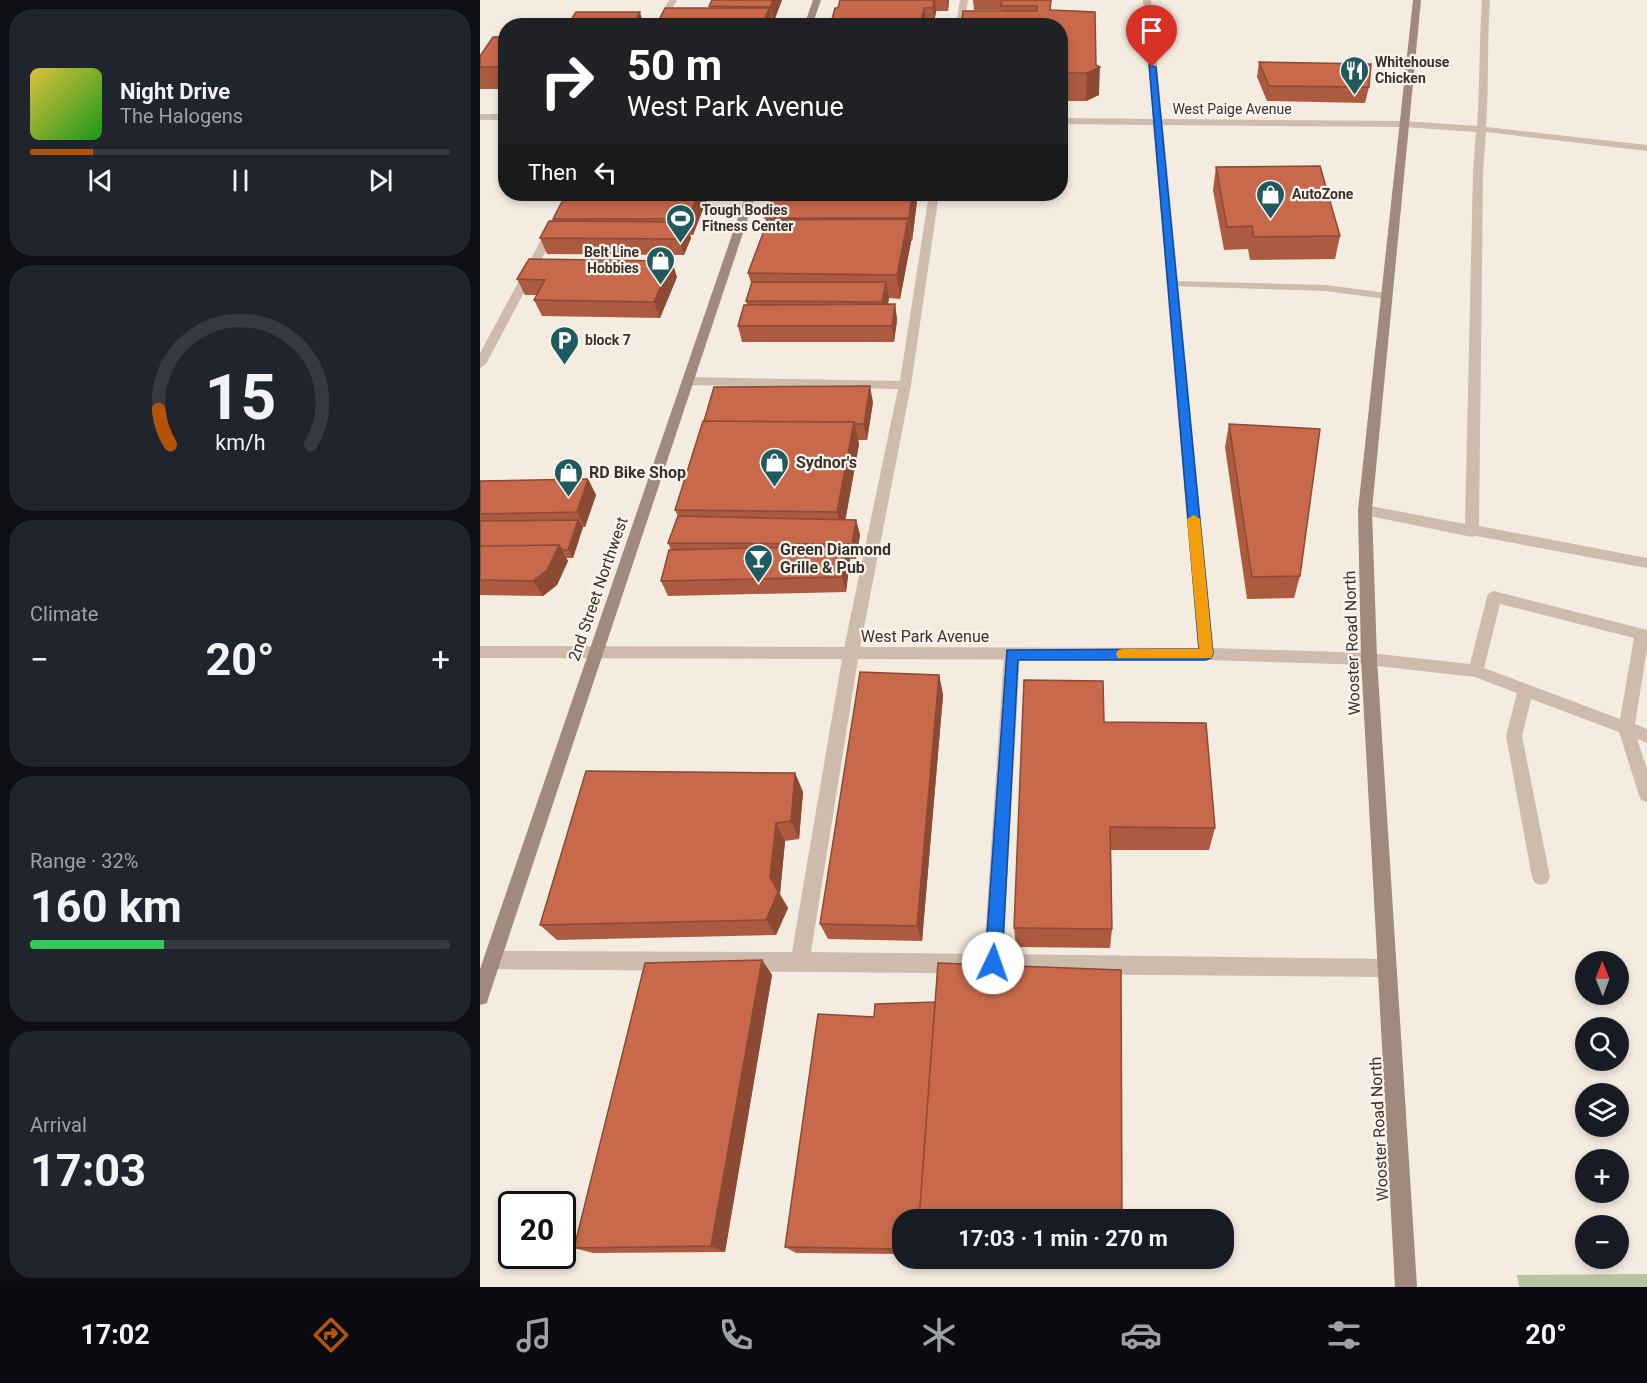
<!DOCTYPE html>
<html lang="en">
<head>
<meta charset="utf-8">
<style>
  body { margin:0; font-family:Roboto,sans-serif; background:#20242c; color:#f1f3f6; height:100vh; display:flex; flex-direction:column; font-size:22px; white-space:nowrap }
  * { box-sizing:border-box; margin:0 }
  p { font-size:20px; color:#9ea1a6 }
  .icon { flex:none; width:33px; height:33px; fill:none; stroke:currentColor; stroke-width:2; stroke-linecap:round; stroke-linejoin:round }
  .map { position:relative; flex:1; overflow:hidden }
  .sheet { display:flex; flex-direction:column; gap:9px; padding:9px; background:#0d0f14; width:480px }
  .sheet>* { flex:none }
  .hud { position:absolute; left:18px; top:18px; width:570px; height:183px; border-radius:24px; box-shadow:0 3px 9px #0003; background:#202124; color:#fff; overflow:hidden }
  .needle { width:39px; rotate:359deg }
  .fabs { position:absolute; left:1095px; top:951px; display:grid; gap:12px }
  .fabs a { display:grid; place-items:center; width:54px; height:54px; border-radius:50%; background:#171b24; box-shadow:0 3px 9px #0003; font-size:30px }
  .speed { position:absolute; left:18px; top:1191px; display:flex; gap:12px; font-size:30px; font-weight:700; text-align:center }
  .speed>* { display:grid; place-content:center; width:78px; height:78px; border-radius:50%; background:#171b24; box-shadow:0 3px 9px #0003; line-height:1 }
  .speed .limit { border:3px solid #111; border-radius:9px; background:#fff; color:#111 }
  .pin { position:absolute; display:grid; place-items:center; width:51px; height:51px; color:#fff; margin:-62px -26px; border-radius:50% 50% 50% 0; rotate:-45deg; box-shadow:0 0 6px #0007 }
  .pin .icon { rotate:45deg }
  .me { position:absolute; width:66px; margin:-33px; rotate:3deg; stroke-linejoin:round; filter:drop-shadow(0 0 4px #0008) }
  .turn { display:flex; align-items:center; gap:21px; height:126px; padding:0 30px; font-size:27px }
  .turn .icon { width:78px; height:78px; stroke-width:2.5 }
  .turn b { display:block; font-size:42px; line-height:51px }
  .then { display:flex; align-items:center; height:57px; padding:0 30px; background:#0003; gap:12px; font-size:22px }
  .big { font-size:45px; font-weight:700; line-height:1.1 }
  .sheet .tile { flex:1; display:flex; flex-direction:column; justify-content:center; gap:9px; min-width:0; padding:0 21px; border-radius:24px; background:#20242c }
  .sheet .dial { align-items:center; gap:0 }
  .dial svg { height:156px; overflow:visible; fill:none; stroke:#363941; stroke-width:7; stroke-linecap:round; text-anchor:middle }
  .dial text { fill:#f1f3f6; stroke:none }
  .song { display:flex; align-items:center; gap:18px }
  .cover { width:72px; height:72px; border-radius:9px; background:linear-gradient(135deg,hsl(50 70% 55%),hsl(120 70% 35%)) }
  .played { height:6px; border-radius:3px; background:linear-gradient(90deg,#b45309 15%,#363941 15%) }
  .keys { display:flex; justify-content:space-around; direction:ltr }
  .heat { display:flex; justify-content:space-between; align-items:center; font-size:33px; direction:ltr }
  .charge { height:9px; border-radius:4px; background:linear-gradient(90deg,#34c759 32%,#363941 0) }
  .trip { position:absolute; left:412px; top:1209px; width:342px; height:60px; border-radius:24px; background:#171b24; box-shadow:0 3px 9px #0003; font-weight:700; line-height:60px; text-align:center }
  .tabs { display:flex; height:96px; justify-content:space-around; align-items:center; background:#090b0e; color:#9ea1a6 }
  .tabs .icon { width:42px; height:42px }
  .tabs .on { color:#b45309 }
  .tabs b { font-size:27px; color:#f1f3f6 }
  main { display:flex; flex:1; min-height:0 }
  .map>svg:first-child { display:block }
  .green { fill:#b8c4a0 }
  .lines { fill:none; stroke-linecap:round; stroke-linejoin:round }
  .lane { fill:#cdbbac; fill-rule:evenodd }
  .street { fill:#cdbbac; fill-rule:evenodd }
  .secondary { fill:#a18a7d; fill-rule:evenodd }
  .wall { fill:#ac5a40 }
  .shaded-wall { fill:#8c4a34 }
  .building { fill:#c8694b; stroke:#8c4a34; stroke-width:1.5 }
  .route { fill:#1a73e8; stroke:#114b97; stroke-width:1.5 }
  .slow { fill:#f59e0b }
  .labels { text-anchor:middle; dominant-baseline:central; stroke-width:4.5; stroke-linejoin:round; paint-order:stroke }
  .far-poi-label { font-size:14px; font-weight:bold; fill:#3b302b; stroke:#fbf5ee; text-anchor:start }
  .far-street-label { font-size:14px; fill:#3b302b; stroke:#fbf5ee }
  .poi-label { font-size:16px; font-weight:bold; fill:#3b302b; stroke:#fbf5ee; text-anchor:start }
  .street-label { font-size:16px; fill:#3b302b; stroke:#fbf5ee }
</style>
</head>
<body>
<main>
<section class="sheet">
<div class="tile">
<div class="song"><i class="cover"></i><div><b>Night Drive</b><p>The Halogens</p></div></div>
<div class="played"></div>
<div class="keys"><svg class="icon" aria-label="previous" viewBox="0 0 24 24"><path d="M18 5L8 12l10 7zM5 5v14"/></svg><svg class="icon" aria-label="pause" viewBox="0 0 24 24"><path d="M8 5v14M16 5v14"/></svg><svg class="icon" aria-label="next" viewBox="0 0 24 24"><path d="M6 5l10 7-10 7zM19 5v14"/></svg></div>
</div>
<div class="tile dial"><svg viewBox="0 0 100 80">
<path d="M14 69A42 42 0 1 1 86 69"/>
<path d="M14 69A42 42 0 0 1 8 51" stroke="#b45309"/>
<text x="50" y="56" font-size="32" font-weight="700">15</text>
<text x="50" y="72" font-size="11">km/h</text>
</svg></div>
<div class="tile"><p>Climate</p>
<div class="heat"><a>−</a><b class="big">20°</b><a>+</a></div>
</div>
<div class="tile"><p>Range · 32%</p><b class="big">160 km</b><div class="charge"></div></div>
<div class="tile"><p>Arrival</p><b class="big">17:03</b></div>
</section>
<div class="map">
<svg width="1167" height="1287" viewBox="0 0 1167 1287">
  <rect width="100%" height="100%" fill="#f4ebe1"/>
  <!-- green -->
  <path class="green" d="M 1167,1274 L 1167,1287 L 1039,1287 L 1037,1275 Z"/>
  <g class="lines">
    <!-- lane -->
    <path class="lane" d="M 189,0 L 197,0 L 183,26 L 175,26 Z
      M 480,0 L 488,0 L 484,26 L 476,26 Z
      M 1002,0 L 1010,0 C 1007,42 1009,84 1006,127 L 1167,145 L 1167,151 L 1006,132 L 1003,173 L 999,526 L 1167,558 L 1167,568 L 996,536 L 992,537 L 885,515 L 878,510 L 885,505 L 985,524 L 993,173 L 996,132 L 924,127 L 919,124 L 924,121 L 997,126 C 1000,84 999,42 1002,0 Z
      M 86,194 L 96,194 L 6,364 L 0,368 L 0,353 Z
      M 449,194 L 459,194 L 431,385 L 379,653 L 331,952 L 504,954 L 524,654 L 527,650 L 532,648 L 537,650 L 540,654 L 523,954 L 908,959 L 915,962 L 917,968 L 915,974 L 908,977 L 12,969 L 6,966 L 3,960 L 6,954 L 12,951 L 312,952 L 363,653 L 418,389 L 207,385 L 201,381 L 207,377 L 420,381 Z
      M 692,281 L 846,285 L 906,293 L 912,296 L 906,299 L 846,291 L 688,286 L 688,282 Z
      M 1014,591 L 1167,630 L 1167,649 L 1155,724 L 1167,729 L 1167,743 L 1157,739 L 1167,769 L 1167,802 L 1161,800 L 1159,795 L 1139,732 L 1051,699 L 1042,736 L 1070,877 L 1067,883 L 1061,885 L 1055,883 L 1052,877 L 1026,736 L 1037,693 L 995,677 L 889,665 L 884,663 L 881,659 L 884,655 L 889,653 L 990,664 L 1007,597 L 1009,593 ZM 1020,604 L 1154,638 L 1140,719 L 1004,668 Z"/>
    <!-- street -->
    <path class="street" d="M 663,0 L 671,0 L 682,119 L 924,121 L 929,124 L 924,127 L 683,125 L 733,648 L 889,653 L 894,655 L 897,659 L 894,663 L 889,665 L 726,660 L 0,658 L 0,646 L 718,648 L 673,125 L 580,124 L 580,118 L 673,119 Z
      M 0,114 L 26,114 L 26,120 L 0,120 Z"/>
    <!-- secondary -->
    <path class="secondary" d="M 333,0 L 341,0 L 332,26 L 324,26 Z
      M 933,0 L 941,0 L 892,510 L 897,659 L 937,1287 L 915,1287 L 881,659 L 878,510 Z
      M 266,194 L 276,194 L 9,996 L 7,1003 L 0,1005 L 0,969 Z"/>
  </g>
  <!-- wall -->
  <path class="wall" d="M 232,0 L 302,0 L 294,21 L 291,21 L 292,23 L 230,8 Z
    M 360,0 L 469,0 L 468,11 L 456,11 L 454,23 L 446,23 L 445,26 L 353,26 L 352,19 L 358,8 Z
    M 493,0 L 571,0 L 571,10 L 616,65 L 619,95 L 606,101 L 580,101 L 580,26 L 522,11 L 521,10 L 494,10 Z
    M 26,37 L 26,89 L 0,89 L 0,56 Z
    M 779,62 L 889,87 L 885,103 L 787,101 L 777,77 Z
    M 736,167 L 860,236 L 855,259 L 770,260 L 768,249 L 744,250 L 733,190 Z
    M 229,194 L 213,235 L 210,235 L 211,238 L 204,255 L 67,254 L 60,238 L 74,221 L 73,219 Z
    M 293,194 L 436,194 L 437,201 L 432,241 L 431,241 L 420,299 L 409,298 L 408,304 L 415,304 L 417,320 L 414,342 L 262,342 L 258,326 L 267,305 L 266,301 L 271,283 L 268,273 L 287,224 L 285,218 Z
    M 197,277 L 180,318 L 62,316 L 54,300 L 57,295 L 45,295 L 37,279 Z
    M 393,402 L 387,440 L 378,440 L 379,444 L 365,520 L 376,520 L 380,535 L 376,559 L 370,559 L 366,592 L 188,596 L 181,581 L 191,550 L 188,543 L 198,516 L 195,510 Z
    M 749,424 L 820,576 L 814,598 L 767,599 L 745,447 Z
    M 108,479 L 116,495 L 105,527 L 103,527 L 93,558 L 86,558 L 88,561 L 77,585 L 63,596 L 0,595 L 0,481 Z
    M 459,675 L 463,695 L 442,941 L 348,939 L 340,924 Z
    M 624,722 L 735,828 L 729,850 L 631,850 L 632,929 L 630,948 L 536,947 L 534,928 Z
    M 315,773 L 323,792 L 319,839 L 305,841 L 300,894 L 308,908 L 296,935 L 77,940 L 60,925 Z
    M 282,960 L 292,975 L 245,1252 L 113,1253 L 94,1248 Z
    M 641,970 L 423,1220 L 423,1254 L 316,1253 L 305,1247 L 394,1017 L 455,1002 Z"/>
  <!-- shaded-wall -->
  <path class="shaded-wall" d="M 293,0 L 302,0 L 294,21 L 290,7 Z
    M 454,0 L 455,0 L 456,11 L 454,23 L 453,8 Z
    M 467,0 L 469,0 L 468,11 Z
    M 289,8 L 292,23 L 291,26 L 282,26 Z
    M 444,8 L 446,23 L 445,26 L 441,26 L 441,20 Z
    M 160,12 L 164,26 L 153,26 Z
    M 620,67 L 619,95 L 606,101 L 607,73 Z
    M 218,194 L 229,194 L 213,235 L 208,219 Z
    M 432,194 L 436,194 L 437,201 L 432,241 L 429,218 Z
    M 428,219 L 431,242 L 420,299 L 417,275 Z
    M 205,222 L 211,238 L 204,255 L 199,239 Z
    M 192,261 L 197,277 L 180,318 L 174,302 Z
    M 406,282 L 409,298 L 405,318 L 402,302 Z
    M 415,304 L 417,320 L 414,342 L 412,326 Z
    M 390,386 L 393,402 L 387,440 L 384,424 Z
    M 374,422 L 379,444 L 363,534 L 357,512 Z
    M 108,479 L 116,495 L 105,527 L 97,512 Z
    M 98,520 L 103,527 L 93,558 L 88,550 Z
    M 376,520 L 380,535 L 376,559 L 372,544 Z
    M 79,545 L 88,561 L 77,585 L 63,596 L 53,581 Z
    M 366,546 L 370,561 L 366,592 L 362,577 Z
    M 459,675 L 463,695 L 442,941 L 437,926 Z
    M 315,773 L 323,792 L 319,839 L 311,821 Z
    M 296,823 L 305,841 L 300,894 L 290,877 Z
    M 298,892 L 308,908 L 296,935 L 286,920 Z
    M 282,960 L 292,975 L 245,1252 L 231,1246 Z"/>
  <!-- building -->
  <path class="building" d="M 232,0 L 293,0 L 290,7 L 229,6 Z
    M 360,0 L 454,0 L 453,8 L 444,8 L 441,20 L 431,20 L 430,26 L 353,26 L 355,19 L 352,19 L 355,8 L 358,8 Z
    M 522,0 L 571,0 L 570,10 L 615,12 L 616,65 L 620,67 L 607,73 L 580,73 L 580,26 L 481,26 L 483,11 L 557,11 L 557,6 L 521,6 Z
    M 185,8 L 289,8 L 282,26 L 176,26 Z
    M 96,12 L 160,12 L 153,26 L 87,26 Z
    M 13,37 L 26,37 L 26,67 L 0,67 L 0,56 Z
    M 779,62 L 891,64 L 889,87 L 789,86 Z
    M 840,166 L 860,236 L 774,237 L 772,226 L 747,227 L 736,167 Z
    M 86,194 L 218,194 L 208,219 L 73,219 Z
    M 293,194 L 432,194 L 429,218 L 285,218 Z
    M 428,219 L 417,275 L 268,273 L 288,220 Z
    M 69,221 L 205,222 L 199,239 L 60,238 Z
    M 49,259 L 192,261 L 174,302 L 54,300 L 65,280 L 37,279 Z
    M 272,282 L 406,282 L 402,302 L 266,301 Z
    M 415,304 L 412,326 L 258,326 L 264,305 Z
    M 390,386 L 384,424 L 375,424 L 374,422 L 224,421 L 234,387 Z
    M 223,421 L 374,422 L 357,512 L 195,510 Z
    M 749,424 L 840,429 L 820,576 L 772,577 Z
    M 108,479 L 97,512 L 0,514 L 0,481 Z
    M 198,516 L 376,520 L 372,544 L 188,543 Z
    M 98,520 L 88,550 L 82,550 L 79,545 L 0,546 L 0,521 Z
    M 79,545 L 67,570 L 53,581 L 0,580 L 0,546 Z
    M 366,546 L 362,577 L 181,581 L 189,550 Z
    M 380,672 L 459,675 L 437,926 L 340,924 Z
    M 544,680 L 623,681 L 624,722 L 726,723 L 735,828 L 630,827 L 632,929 L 534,928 Z
    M 106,771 L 315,773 L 311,821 L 296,823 L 290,877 L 298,892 L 286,920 L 60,925 Z
    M 282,960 L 231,1246 L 94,1248 L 165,963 Z
    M 458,963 L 641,970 L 642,1220 L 439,1220 Z
    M 455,1002 L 439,1220 L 423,1220 L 423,1249 L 305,1247 L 338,1014 L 394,1017 L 395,1004 Z"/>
  <!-- route -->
  <path class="route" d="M 669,65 L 676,67 L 733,654 L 731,658 L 726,660 L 538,660 L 522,963 L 519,969 L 513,972 L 507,969 L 505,963 L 527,650 L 719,649 Z"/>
  <!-- slow -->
  <path class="slow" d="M 714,515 L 720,519 L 733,654 L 731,658 L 638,658 L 636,654 L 638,650 L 643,649 L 719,649 L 707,519 Z"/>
  <!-- icons -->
  <defs>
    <symbol id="restaurant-pin" viewBox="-11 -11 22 30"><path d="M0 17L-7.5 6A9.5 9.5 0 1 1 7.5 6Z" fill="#1f5a5e" stroke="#fbf5ee"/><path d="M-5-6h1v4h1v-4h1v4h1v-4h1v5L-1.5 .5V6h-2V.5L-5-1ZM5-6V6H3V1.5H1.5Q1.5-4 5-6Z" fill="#fff"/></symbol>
    <symbol id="shop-pin" viewBox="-11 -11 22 30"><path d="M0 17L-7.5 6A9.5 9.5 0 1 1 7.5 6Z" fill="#1f5a5e" stroke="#fbf5ee"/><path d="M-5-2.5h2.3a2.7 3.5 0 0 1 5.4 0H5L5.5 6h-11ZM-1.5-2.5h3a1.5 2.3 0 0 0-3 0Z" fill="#fff"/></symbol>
    <symbol id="stadium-pin" viewBox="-11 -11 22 30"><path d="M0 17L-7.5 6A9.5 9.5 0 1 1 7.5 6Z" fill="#1f5a5e" stroke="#fbf5ee"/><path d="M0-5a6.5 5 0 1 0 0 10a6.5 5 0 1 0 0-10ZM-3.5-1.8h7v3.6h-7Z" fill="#fff"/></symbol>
    <symbol id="parking-pin" viewBox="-11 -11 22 30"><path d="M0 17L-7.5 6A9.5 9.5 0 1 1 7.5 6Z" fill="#1f5a5e" stroke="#fbf5ee"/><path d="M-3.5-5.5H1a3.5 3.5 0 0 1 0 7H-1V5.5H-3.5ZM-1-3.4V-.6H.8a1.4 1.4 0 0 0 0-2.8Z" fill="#fff"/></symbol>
    <symbol id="bar-pin" viewBox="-11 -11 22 30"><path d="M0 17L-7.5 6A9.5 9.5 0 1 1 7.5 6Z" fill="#1f5a5e" stroke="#fbf5ee"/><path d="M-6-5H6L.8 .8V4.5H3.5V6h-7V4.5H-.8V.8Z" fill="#fff"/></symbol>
  </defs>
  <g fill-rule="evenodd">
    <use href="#restaurant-pin" x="858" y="54" width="33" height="45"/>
    <use href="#shop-pin" x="774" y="178" width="33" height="45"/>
    <use href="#stadium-pin" x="184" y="202" width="33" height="45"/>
    <use href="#shop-pin" x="164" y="244" width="33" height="45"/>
    <use href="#parking-pin" x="68" y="324" width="33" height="45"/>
    <use href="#shop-pin" x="278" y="446" width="33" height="45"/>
    <use href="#shop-pin" x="72" y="456" width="33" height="45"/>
    <use href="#bar-pin" x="262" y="542" width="33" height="45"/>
  </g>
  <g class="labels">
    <!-- far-poi labels -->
    <g class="far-poi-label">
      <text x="895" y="62">Whitehouse<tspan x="895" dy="16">Chicken</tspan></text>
      <text x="812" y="194">AutoZone</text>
      <text x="222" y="210">Tough Bodies<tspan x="222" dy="16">Fitness Center</tspan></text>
      <text x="159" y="252" text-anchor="end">Belt Line<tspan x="159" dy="16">Hobbies</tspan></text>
      <text x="105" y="340">block 7</text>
    </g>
    <!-- far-street labels -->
    <g class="far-street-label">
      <text x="752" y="109">West Paige Avenue</text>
    </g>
    <!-- poi labels -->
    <g class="poi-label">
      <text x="316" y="462">Sydnor's</text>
      <text x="109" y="472">RD Bike Shop</text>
      <text x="300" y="549">Green Diamond<tspan x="300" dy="18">Grille &amp; Pub</tspan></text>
    </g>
    <!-- street labels -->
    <g class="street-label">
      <text transform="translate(118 589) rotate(-71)">2nd Street Northwest</text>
      <text x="445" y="636">West Park Avenue</text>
      <text transform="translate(872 643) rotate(-92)">Wooster Road North</text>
      <text transform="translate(899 1129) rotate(-93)">Wooster Road North</text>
    </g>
  </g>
</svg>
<div class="fabs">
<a><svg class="needle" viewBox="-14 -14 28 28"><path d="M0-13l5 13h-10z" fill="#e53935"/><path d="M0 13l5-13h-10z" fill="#9ea1a6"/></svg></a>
<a><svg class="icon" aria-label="search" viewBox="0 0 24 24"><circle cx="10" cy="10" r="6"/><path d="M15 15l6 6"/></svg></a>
<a><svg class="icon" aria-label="layers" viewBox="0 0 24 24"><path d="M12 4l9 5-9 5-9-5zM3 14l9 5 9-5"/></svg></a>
<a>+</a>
<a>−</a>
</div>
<div class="speed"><div class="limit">20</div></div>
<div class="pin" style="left:672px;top:67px;background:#d93025"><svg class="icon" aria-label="arrive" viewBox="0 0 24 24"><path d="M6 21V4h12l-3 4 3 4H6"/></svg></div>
<svg class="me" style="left:513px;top:963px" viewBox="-20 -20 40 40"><circle r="19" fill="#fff"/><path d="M0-13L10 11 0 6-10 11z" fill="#1a73e8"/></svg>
<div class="trip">17:03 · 1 min · 270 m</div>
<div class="hud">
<div class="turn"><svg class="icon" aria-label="right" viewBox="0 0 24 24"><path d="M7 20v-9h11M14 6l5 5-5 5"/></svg><div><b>50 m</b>West Park Avenue</div></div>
<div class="then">Then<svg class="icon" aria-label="left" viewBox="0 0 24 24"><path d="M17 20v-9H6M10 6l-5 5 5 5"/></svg></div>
</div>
</div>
</main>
<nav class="tabs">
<b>17:02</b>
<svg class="icon on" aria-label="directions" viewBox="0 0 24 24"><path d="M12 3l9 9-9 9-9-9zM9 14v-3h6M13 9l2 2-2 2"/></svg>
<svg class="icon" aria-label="music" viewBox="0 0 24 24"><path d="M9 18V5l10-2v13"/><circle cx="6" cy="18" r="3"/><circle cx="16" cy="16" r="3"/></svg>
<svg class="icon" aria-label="phone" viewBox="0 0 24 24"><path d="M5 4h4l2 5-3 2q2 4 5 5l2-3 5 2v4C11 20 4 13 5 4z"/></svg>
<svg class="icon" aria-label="climate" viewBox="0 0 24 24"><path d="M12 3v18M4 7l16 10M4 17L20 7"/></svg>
<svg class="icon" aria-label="car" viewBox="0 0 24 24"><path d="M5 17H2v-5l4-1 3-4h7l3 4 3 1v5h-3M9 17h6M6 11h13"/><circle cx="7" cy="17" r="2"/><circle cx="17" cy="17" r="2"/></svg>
<svg class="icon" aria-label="filters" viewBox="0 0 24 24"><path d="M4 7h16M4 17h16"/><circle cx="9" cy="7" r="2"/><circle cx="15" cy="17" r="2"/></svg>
<b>20°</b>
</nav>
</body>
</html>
